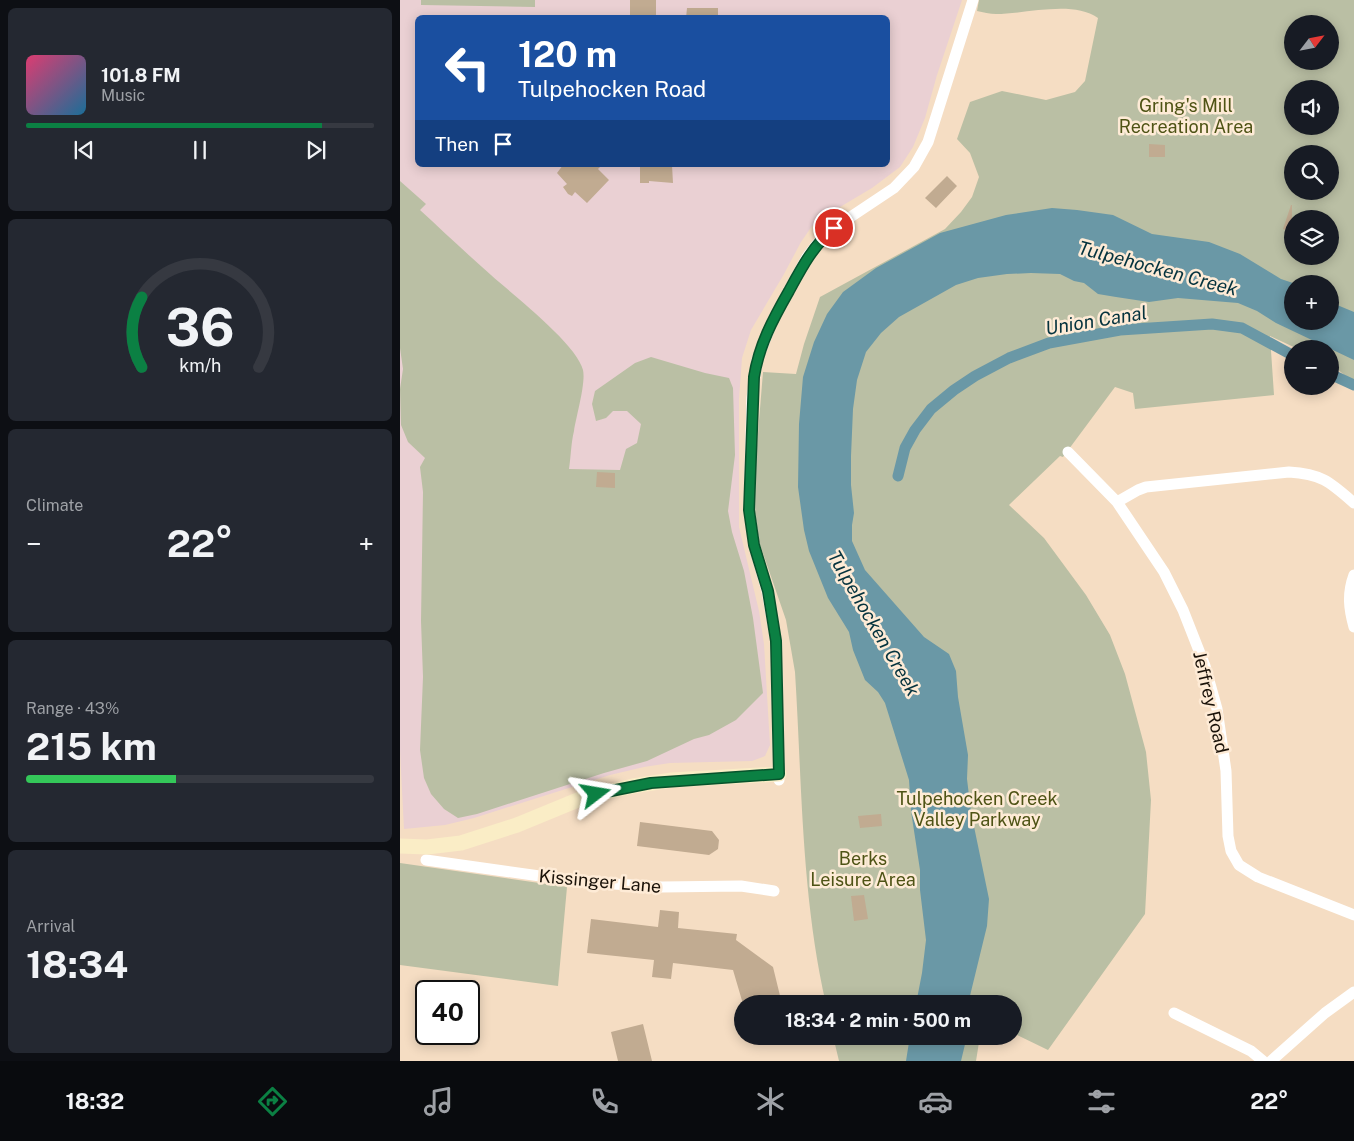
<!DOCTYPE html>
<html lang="en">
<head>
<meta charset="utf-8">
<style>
  body { margin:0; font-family:"Public Sans",sans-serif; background:#242831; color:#f1f3f6; height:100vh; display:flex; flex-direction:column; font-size:19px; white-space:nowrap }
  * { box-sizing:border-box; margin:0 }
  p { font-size:16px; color:#9ea1a6 }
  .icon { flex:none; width:28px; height:28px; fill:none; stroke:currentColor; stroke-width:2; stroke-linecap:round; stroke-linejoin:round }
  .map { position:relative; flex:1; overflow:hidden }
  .panel { display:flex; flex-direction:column; gap:8px; padding:8px; background:#0d0f14; width:400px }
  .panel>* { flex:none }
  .guide { position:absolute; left:15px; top:15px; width:475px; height:152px; border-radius:8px; box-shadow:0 2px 12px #0003; background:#1a4fa0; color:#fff; overflow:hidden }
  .needle { width:32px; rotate:58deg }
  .buttons { position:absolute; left:884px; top:15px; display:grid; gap:10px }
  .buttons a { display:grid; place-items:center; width:55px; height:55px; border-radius:50%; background:#171b24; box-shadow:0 2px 12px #0003; font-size:25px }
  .speed { position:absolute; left:15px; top:980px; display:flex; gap:10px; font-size:25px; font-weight:700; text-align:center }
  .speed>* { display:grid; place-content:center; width:65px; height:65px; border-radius:50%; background:#171b24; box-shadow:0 2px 12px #0003; line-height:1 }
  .speed .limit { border:2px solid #111; border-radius:8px; background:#fff; color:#111 }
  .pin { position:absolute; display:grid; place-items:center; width:42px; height:42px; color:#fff; margin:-21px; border:2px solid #fff; border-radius:50%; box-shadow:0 1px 5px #0007 }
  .me { position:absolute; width:55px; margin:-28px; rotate:76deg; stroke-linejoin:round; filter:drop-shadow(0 0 4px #0008) }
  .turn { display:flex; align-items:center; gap:18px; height:105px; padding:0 20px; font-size:22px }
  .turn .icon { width:65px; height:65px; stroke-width:2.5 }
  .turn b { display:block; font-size:35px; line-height:42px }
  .then { display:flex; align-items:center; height:48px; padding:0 20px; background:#0003; gap:10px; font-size:19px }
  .big { font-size:38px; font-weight:700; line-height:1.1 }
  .panel .widget { flex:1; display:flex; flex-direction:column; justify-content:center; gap:8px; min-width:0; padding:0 18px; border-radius:8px; background:#242831 }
  .panel .dial { align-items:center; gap:0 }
  .dial svg { height:130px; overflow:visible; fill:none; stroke:#363941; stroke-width:7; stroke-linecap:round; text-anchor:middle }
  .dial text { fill:#f1f3f6; stroke:none }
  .song { display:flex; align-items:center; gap:15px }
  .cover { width:60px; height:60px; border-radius:8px; background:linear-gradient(135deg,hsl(340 70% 55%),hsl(200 70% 35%)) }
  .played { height:5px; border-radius:2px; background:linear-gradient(90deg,#0b8043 85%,#363941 85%) }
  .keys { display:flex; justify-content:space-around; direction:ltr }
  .heat { display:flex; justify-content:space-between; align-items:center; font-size:28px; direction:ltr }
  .charge { height:8px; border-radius:4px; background:linear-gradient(90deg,#34c759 43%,#363941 0) }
  .trip { position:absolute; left:334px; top:995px; width:288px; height:50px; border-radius:25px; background:#171b24; box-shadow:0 2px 12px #0003; font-weight:700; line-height:50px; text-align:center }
  .tabs { display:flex; height:80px; justify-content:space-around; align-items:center; background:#090b0e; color:#9ea1a6 }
  .tabs .icon { width:35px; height:35px }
  .tabs .on { color:#0b8043 }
  .tabs b { font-size:22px; color:#f1f3f6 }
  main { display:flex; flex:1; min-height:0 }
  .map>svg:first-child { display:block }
  .education { fill:#ead0d3; fill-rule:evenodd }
  .green { fill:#babfa4; fill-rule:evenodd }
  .water { fill:#6a98a6 }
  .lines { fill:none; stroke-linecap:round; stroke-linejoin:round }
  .canal { stroke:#6a98a6; stroke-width:11 }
  .building { fill:#c1ab91 }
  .street { stroke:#fff; stroke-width:11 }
  .secondary { stroke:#faedc6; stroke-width:15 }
  .route-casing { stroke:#07532c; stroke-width:12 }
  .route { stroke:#0b8043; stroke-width:9 }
  .labels { text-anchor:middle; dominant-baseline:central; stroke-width:5; stroke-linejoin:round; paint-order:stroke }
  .park-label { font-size:18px; fill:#4e5315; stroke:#feebd6 }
  .street-label { font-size:18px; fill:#1a1209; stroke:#feebd6 }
  .water-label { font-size:19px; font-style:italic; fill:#05333e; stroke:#feebd6 }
</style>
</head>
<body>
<main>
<section class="panel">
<div class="widget">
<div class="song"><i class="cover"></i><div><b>101.8 FM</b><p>Music</p></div></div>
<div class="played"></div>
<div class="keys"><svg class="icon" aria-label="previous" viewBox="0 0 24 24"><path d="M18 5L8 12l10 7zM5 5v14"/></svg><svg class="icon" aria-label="pause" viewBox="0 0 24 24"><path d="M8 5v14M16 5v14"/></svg><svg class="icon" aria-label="next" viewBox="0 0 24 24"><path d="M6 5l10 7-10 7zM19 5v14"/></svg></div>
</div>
<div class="widget dial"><svg viewBox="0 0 100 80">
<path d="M14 69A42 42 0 1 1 86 69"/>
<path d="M14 69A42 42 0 0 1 14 26" stroke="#0b8043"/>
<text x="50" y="56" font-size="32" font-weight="700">36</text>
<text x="50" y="72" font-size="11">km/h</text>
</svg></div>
<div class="widget"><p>Climate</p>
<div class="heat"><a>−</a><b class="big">22°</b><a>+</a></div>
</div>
<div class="widget"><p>Range · 43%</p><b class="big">215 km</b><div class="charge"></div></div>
<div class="widget"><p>Arrival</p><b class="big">18:34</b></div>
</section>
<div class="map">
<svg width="954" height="1061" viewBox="0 0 954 1061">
  <rect width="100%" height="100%" fill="#f5ddc3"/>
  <!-- education -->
  <path class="education" d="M 0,0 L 562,0 L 537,75 L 525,118 L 513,147 L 500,167 L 472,188 L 440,207 L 412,226 L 401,242 L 384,274 L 351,330 L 342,358 L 339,399 L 339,527 L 359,611 L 364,644 L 370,745 L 365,756 L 352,761 L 270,763 L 244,767 L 210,775 L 74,818 L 45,825 L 4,829 L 0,751 ZM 18,18 L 488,18 L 488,165 L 18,165 Z"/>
  <!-- green -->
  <path class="green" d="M 21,0 L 135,0 L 135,7 L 21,5 Z
    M 579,0 L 954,0 L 954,383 L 930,363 L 930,349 L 898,349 L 870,336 L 874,395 L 735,409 L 733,393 L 715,387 L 663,457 L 660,456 L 609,505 L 644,538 L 686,595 L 710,635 L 725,674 L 746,752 L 751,800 L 745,914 L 648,1050 L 613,1033 L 612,1004 L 426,1004 C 401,895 402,782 395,672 L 386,620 L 356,533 L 353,505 L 354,482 L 363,372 L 396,374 L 404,344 L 420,297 L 545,229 L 561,212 L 572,197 L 579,177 L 570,153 L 557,139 L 570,102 L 602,91 L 646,100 L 675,92 L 685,81 L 698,18 C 672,0 627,14 596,14 C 590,14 583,12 577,11 ZM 892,24 L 930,24 L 930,61 L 892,61 ZM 892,89 L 930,89 L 930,126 L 892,126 ZM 892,154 L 930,154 L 930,191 L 892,191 ZM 892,219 L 930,219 L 930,256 L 892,256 ZM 892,284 L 930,284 L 930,321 L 892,321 Z
    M 0,181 L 26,204 L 20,210 C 44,232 67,254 91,275 C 112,294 177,344 183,370 C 186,383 176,417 174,431 C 171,443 171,456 169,469 L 220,470 L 226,449 L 237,443 L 241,424 L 227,411 L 213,411 L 206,418 L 196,421 L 192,404 L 195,391 L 235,363 L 251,357 L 305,373 L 329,378 L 333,388 L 335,455 L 328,511 L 332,532 L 344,571 L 353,618 L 363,693 L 336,720 L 309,735 L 294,739 L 247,761 L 204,773 L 77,814 L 58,818 L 44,809 L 31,794 L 24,778 L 20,750 L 23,677 L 21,621 L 23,492 L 20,467 L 25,458 L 8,442 L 1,425 L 0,389 L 3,369 L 0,348 Z
    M 0,863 L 167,887 L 158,986 L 0,965 Z
    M 433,1036 L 580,1036 L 576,1061 L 439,1061 Z"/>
  <!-- water -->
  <path class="water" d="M 652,208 L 677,210 L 713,215 L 752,234 L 809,242 L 840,254 L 881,279 L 896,284 L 892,284 L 892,321 L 930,321 L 930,302 L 954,312 L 954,360 L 876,323 L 857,311 L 838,303 L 778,298 L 749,302 L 716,297 L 698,294 L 684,283 L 674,281 L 660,274 L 631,273 L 607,274 L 578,278 L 556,285 L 499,317 L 481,333 L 466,352 L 457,380 L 453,409 L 451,456 L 451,485 L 454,513 L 452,525 L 452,541 L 465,570 L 524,637 L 549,654 L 556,671 L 558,697 L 568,755 L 567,779 L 571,812 L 589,899 L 587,926 L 568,1004 L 516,1004 L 522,973 L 526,940 L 520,890 L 520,870 L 511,811 L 509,780 L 485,703 L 478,692 L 465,680 L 453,650 L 449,632 L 428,598 L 409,551 L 404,530 L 398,487 L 399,424 L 403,377 L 414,342 L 427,314 L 443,292 L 476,268 L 540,233 L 606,215 Z
    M 510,1036 L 567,1036 L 561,1061 L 506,1061 Z"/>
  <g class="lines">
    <!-- canal -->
    <path class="canal" d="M 930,374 L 954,385
      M 498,476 L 505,448 L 515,430 L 531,409 L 554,390 L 575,376 L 609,358 L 649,343 L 720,330 L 812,324 L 842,328 L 892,355"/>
  </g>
  <!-- building -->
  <path class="building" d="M 230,0 L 256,0 L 256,16 L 250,18 L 230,16 Z
    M 287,8 L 318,8 L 318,18 L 286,18 Z
    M 749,144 L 765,145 L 765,157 L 749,157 Z
    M 163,165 L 202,165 L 198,169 L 209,180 L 187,203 L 175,192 L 172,196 L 168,194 L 163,187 L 167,184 L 157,173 Z
    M 240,165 L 272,165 L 273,183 L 249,181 L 249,183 L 240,183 Z
    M 547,176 L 557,186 L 536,208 L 525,198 Z
    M 891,205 L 892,205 L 892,232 L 883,229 Z
    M 197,472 L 215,473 L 215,488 L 196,487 Z
    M 481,814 L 482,826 L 460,828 L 458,816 Z
    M 240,822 L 312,831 L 319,840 L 318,849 L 309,855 L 237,846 Z
    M 464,895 L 468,919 L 454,921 L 451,896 Z
    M 260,910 L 279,912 L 278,928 L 337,934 L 336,940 L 373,967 L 382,1004 L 343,1004 L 333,970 L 273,963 L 271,979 L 252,977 L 254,960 L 187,953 L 191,919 L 258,927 Z
    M 243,1024 L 252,1061 L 218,1061 L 211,1032 Z"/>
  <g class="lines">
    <!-- street -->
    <path class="street" d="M 668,452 L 717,502 L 764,572 L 783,610 L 805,666 L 817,709 L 826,771 L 828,836 L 831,851 L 839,865 L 858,877 L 954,915
      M 717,502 L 738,490 L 746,487 L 889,472 C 922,474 930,482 954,503
      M 954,575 C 947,594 949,609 954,627
      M 379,780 L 376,641 L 367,591 L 354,545 L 349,510 L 352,398 L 357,360 L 373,320 L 407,257 L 417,244 L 434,228 L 494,188 L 514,167 L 528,142 L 573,0
      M 26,860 L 161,879 L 214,884 L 262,887 L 341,886 L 374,891
      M 774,1013 L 851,1051 L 863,1061
      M 871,1061 L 925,1013 L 954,992"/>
    <!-- secondary -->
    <path class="secondary" d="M 0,846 L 27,847 L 61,843 L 117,825 L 185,797 L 233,786 L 272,780 L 379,774"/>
  </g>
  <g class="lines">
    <defs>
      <path id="route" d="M 196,794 L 251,783 L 379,774 L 376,641 L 368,591 L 354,545 L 349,510 L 354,377 C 359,345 373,319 389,291 C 402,267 413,246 434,228"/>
    </defs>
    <!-- route casing -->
    <use href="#route" class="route-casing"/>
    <!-- route -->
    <use href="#route" class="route"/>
  </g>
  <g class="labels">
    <!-- park labels -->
    <g class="park-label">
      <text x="786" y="105">Gring's Mill<tspan x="786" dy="21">Recreation Area</tspan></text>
      <text x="577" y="798">Tulpehocken Creek<tspan x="577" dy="21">Valley Parkway</tspan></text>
      <text x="463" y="858">Berks<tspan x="463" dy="21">Leisure Area</tspan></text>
    </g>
    <!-- street labels -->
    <g class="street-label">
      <text transform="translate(811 702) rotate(77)">Jeffrey Road</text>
      <text transform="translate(200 881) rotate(5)">Kissinger Lane</text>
    </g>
    <!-- water labels -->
    <g class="water-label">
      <text transform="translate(758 268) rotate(15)">Tulpehocken Creek</text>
      <text transform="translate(696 320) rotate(-9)">Union Canal</text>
      <text transform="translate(474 623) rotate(60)">Tulpehocken Creek</text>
    </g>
  </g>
</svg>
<div class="buttons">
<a><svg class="needle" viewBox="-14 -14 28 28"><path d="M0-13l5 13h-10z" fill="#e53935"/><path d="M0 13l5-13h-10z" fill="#9ea1a6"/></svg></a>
<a><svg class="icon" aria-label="sound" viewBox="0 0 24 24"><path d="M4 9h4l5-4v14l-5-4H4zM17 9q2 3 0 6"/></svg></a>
<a><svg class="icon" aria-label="search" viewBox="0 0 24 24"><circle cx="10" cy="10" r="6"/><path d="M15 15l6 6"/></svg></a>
<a><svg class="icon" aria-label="layers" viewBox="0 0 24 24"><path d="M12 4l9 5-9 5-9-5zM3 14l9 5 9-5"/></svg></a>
<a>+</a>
<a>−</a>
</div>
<div class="speed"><div class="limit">40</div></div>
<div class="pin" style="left:434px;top:228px;background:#d93025"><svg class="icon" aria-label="arrive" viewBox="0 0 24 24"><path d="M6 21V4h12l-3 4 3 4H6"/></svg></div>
<svg class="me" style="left:196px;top:794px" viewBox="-20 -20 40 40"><path d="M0-17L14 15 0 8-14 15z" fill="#0b8043" stroke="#fff" stroke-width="4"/></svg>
<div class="trip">18:34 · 2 min · 500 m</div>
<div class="guide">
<div class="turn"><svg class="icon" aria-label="left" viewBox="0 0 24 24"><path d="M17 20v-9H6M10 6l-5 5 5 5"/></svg><div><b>120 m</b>Tulpehocken Road</div></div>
<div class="then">Then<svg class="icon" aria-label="arrive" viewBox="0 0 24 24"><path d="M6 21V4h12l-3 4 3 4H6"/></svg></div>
</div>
</div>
</main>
<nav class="tabs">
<b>18:32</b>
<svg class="icon on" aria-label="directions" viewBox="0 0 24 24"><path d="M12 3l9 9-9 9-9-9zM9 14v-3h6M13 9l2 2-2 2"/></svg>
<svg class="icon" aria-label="music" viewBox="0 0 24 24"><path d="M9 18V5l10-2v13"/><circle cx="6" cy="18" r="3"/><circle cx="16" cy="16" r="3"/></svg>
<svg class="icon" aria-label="phone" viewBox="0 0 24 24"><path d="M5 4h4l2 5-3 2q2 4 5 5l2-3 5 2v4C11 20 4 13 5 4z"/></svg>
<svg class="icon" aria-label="climate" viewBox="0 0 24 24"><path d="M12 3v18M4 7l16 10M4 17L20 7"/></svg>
<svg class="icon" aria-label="car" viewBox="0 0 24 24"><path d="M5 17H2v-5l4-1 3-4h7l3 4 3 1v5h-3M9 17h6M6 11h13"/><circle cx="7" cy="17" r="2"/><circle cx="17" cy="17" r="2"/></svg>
<svg class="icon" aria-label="filters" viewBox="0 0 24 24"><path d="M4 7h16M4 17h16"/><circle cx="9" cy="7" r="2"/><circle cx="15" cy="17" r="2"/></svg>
<b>22°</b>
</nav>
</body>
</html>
